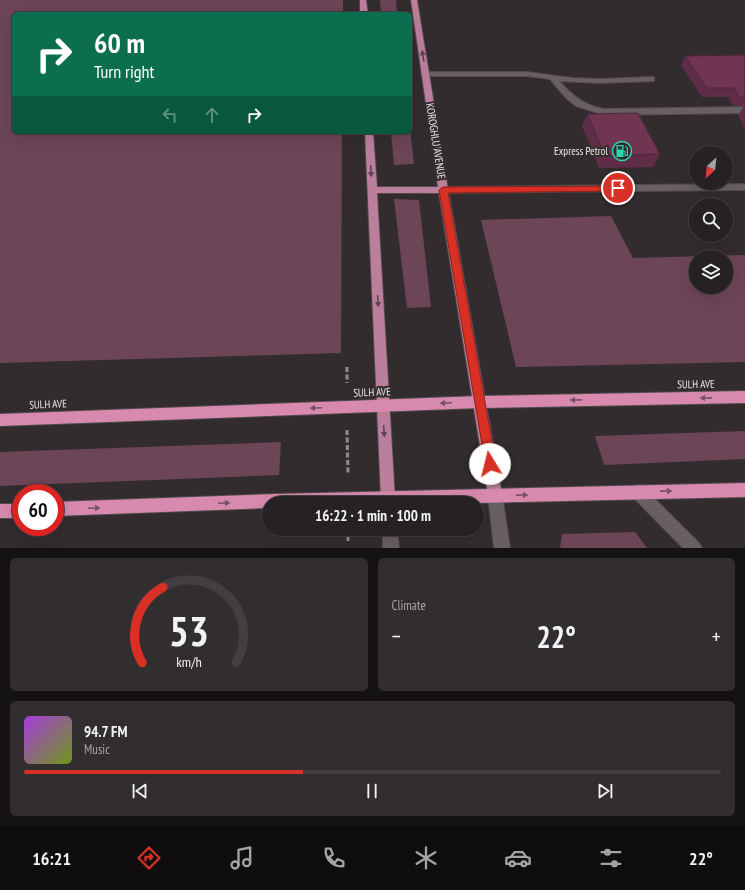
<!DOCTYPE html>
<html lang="en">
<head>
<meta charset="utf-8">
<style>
  body { margin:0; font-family:"PT Sans Narrow",sans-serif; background:#322e30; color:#f1f3f6; height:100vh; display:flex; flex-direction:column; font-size:15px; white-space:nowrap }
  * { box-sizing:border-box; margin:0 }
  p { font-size:13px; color:#a4a3a6 }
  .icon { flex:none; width:22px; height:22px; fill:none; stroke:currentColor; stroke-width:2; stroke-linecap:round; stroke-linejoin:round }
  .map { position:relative; height:548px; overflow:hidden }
  .panel { display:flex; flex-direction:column; gap:10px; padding:10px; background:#151213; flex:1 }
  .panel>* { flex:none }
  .top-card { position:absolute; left:12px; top:12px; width:400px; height:122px; border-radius:6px; box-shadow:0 4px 16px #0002,0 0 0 1px #423e41; background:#0b6e4f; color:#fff; overflow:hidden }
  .needle { width:26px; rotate:207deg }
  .tools { position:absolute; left:689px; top:146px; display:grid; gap:8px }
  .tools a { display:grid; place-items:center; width:44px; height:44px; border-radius:50%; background:#262123; box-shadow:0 4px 16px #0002,0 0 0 1px #423e41; font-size:20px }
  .speed { position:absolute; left:12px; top:484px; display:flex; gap:8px; font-size:20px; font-weight:700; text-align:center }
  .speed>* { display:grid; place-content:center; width:52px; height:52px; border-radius:50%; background:#262123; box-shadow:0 4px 16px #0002,0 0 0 1px #423e41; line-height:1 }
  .speed .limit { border:6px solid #d22; background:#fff; color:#111 }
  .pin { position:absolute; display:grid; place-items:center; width:34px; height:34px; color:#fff; margin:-17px; border:2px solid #fff; border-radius:50%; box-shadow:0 1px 4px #0007 }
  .me { position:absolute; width:44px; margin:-22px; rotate:351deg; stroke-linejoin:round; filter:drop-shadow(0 0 3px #0008) }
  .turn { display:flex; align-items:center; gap:14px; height:84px; padding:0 16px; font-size:18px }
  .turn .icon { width:52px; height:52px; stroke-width:2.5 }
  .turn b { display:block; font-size:28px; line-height:34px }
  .lanes { display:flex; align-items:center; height:38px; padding:0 16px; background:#0003; justify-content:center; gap:20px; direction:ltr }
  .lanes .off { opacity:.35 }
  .big { font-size:30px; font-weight:700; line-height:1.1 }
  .panel .card { flex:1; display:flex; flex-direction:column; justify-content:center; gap:6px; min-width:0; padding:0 14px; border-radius:6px; background:#322e30 }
  .panel .dial { align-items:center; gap:0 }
  .dial svg { height:104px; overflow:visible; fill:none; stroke:#423e41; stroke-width:7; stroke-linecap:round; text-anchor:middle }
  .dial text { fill:#f1f3f6; stroke:none }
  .song { display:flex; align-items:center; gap:12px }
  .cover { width:48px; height:48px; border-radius:6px; background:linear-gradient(135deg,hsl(280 70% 55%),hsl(80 70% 35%)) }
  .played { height:4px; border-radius:2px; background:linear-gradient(90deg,#d93025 40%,#423e41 40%) }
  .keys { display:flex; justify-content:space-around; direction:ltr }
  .heat { display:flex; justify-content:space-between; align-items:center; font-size:22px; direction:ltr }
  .panel .tiles { flex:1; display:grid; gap:10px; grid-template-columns:1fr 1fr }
  .card:last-child { grid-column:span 2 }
  .trip { position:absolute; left:262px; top:496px; width:222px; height:40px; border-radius:20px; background:#262123; box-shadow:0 4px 16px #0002,0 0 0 1px #423e41; font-weight:700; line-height:40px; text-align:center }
  .menu { display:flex; height:64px; justify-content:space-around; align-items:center; background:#0f0d0e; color:#a4a3a6 }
  .menu .icon { width:28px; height:28px }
  .menu .active { color:#d93025 }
  .menu b { font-size:18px; color:#f1f3f6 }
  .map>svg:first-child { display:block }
  .green { fill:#6c4556; fill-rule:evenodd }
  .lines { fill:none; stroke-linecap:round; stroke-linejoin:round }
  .service-casing { stroke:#514b4e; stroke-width:2 }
  .tertiary-casing { stroke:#514b4e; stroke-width:2 }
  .primary-casing { stroke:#514b4e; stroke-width:2 }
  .trunk-casing { stroke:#514b4e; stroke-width:2 }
  .path { stroke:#8f8a8c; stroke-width:3; stroke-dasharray:5 2.5; stroke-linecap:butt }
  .service { fill:#675f63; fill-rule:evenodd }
  .tertiary { fill:#675f63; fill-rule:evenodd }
  .primary { fill:#bc7f9b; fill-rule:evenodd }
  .trunk { fill:#d88aae; fill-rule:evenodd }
  .wall { fill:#5f2e46 }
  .building { fill:#6f3551; stroke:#4e2539 }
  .oneway { fill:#5c454f }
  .oneway2 { fill:#755262 }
  .route { fill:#d93025; stroke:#8d1f18 }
  .labels { text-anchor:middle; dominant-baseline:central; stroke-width:4; stroke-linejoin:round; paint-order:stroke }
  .street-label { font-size:11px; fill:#ece8e9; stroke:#332c2f }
  .poi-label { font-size:11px; fill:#ece8e9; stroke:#332c2f; text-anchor:end }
</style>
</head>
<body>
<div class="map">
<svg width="745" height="548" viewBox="0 0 745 548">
  <rect width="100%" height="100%" fill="#332c2f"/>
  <!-- green -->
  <path class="green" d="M 0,0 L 343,0 L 343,14 L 14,14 L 14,132 L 342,132 L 341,353 L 0,363 Z
    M 380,0 L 396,0 L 397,14 L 381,14 Z
    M 410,129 L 414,164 L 394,165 L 391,132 L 410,132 Z
    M 394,199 L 419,200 L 431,307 L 407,308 Z
    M 611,216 L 633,258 L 745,255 L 745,362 L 516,367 L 481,220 ZM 696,257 L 726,257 L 726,287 L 696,287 Z
    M 745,431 L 745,459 L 604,465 L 595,436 Z
    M 281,442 L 279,475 L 0,486 L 0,452 Z
    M 635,532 L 647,548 L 560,548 L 562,534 Z"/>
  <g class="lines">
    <defs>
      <path id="service" d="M 422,72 L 527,72 L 572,78 L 600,79 L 651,77 L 654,77 L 654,81 L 600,83 L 559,81 C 573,96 583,105 604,109 L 745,107 L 745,113 L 604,115 L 576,106 L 566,98 L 550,79 L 527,76 L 425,76 L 421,74 Z
        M 745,184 L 745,190 L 443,193 L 438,190 L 443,187 Z
        M 638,485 L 643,487 L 699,543 L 702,548 L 683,548 L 633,497 L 631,492 L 633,487 Z"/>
      <path id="tertiary" d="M 495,488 L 500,490 L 502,495 L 510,548 L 494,548 L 488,495 L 490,490 Z
        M 383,529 L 397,529 L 399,548 L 383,548 Z"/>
      <path id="primary" d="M 360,0 L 366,0 L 368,14 L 360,14 Z
        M 411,0 L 417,0 L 448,190 L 502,495 L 500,500 L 495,502 L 490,500 L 488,495 L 439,193 L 377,193 L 395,499 L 394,503 L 382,503 L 381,499 L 365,132 L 373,132 L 377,187 L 438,187 Z"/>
      <path id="trunk" d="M 745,391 L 745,403 L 480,408 L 0,426 L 0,414 L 480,396 Z
        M 745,483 L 745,497 L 477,503 L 269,503 L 269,508 L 55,516 L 55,502 L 275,494 Z
        M 0,504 L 21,504 L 21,518 L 0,518 Z"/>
    </defs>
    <!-- service casing -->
    <use href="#service" class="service-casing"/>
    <!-- tertiary casing -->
    <use href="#tertiary" class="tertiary-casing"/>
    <!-- primary casing -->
    <use href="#primary" class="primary-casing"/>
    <!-- trunk casing -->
    <use href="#trunk" class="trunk-casing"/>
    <!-- path -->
    <path class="path" d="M 347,367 L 347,383
      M 347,430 L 348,475
      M 348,529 L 348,541"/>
    <!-- service -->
    <use href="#service" class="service"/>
    <!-- tertiary -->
    <use href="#tertiary" class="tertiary"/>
    <!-- primary -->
    <use href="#primary" class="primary"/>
    <!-- trunk -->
    <use href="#trunk" class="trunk"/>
  </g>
  <!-- wall -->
  <path class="wall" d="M 745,55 L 745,129 L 738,115 L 744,106 L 733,106 L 728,97 L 702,97 L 681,65 L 685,56 Z
    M 587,114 L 660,154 L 653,167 L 599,168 L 582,126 Z"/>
  <!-- building -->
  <path class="building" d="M 745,55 L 745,97 L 739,97 L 734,88 L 707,88 L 685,56 Z
    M 638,113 L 660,154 L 605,156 L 587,114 Z"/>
  <!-- one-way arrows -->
  <defs><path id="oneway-solid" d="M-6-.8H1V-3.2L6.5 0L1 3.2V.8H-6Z"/></defs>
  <g class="oneway">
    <use href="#oneway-solid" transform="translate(423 56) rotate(-99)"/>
    <use href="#oneway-solid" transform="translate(371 171) rotate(87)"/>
    <use href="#oneway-solid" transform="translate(378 301) rotate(87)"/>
    <use href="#oneway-solid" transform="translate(384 431) rotate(86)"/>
  </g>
  <g class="oneway2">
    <use href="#oneway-solid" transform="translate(706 398) rotate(179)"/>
    <use href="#oneway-solid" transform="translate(576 400) rotate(179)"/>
    <use href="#oneway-solid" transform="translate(446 403) rotate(178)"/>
    <use href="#oneway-solid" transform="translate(316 408) rotate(178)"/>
    <use href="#oneway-solid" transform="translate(666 491) rotate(-1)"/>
    <use href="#oneway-solid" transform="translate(522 495) rotate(-1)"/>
    <use href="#oneway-solid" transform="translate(224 503) rotate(-2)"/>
    <use href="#oneway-solid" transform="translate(94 508) rotate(-2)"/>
  </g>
  <!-- route -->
  <path class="route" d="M 618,186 L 622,188 L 618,191 L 448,193 L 496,464 L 494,468 L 490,470 L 486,468 L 439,190 L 443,187 Z"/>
  <!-- icons -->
  <defs>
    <symbol id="fuel-ring" viewBox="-11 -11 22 22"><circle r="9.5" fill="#332c2f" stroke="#2ad5ac" stroke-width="1.5"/><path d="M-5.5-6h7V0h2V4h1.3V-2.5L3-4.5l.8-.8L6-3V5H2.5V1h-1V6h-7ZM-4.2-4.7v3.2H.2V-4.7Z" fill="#2ad5ac"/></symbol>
  </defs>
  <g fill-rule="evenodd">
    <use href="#fuel-ring" x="611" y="140" width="22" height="22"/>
  </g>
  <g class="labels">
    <!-- street labels -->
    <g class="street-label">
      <text transform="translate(436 141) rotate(81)">KOROGHLU AVENUE</text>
      <text transform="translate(696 384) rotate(-1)">SULH AVE</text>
      <text transform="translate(372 392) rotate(-2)">SULH AVE</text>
      <text transform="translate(48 404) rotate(-2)">SULH AVE</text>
    </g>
    <!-- poi labels -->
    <g class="poi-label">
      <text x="608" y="151">Express Petrol</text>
    </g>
  </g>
</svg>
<div class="tools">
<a><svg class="needle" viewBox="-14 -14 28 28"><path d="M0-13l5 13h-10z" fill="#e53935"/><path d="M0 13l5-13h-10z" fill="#a4a3a6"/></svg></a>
<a><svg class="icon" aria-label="search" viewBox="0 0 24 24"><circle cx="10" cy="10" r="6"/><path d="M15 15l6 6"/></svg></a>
<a><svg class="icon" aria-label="layers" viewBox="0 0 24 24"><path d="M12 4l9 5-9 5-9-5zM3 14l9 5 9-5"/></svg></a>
</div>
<div class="speed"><div class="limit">60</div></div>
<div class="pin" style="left:618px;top:188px;background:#d93025"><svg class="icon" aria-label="arrive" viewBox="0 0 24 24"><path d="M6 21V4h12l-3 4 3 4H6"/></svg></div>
<svg class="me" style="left:490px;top:464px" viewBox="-20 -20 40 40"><circle r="19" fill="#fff"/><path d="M0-13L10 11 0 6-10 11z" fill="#d93025"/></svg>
<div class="trip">16:22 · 1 min · 100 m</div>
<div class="top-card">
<div class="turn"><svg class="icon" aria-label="right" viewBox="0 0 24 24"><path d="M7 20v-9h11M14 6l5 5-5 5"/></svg><div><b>60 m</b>Turn right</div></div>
<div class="lanes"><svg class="icon off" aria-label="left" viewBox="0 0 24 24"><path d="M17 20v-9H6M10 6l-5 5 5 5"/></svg><svg class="icon off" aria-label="ahead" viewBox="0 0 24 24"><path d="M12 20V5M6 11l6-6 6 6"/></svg><svg class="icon" aria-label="right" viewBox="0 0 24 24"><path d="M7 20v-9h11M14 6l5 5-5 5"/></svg></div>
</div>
</div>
<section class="panel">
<div class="tiles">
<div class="card dial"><svg viewBox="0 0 100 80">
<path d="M14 69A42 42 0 1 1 86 69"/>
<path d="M14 69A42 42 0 0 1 30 11" stroke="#d93025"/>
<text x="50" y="56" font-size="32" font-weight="700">53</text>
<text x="50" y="72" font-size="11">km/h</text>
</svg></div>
<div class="card"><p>Climate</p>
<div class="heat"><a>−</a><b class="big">22°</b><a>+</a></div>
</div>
<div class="card">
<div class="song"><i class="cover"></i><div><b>94.7 FM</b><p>Music</p></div></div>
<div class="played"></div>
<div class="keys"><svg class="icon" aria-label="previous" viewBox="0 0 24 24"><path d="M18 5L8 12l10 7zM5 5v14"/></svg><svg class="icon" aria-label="pause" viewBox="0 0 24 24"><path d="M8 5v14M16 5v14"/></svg><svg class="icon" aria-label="next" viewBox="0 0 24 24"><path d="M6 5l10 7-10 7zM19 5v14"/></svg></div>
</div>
</div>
</section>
<nav class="menu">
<b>16:21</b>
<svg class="icon active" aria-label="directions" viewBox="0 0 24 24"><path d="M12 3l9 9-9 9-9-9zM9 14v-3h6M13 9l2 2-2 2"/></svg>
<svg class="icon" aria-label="music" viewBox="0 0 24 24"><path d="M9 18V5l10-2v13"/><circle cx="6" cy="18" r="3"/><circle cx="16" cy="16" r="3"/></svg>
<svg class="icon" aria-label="phone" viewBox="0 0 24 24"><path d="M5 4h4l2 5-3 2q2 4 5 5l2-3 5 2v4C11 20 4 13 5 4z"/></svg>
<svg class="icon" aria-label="climate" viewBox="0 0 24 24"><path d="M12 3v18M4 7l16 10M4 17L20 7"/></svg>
<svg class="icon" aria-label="car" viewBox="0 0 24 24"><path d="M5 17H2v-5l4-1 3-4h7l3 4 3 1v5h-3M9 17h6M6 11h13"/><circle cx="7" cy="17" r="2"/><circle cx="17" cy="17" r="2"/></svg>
<svg class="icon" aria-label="filters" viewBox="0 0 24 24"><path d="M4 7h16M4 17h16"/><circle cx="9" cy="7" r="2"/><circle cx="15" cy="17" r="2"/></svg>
<b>22°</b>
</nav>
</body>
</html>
